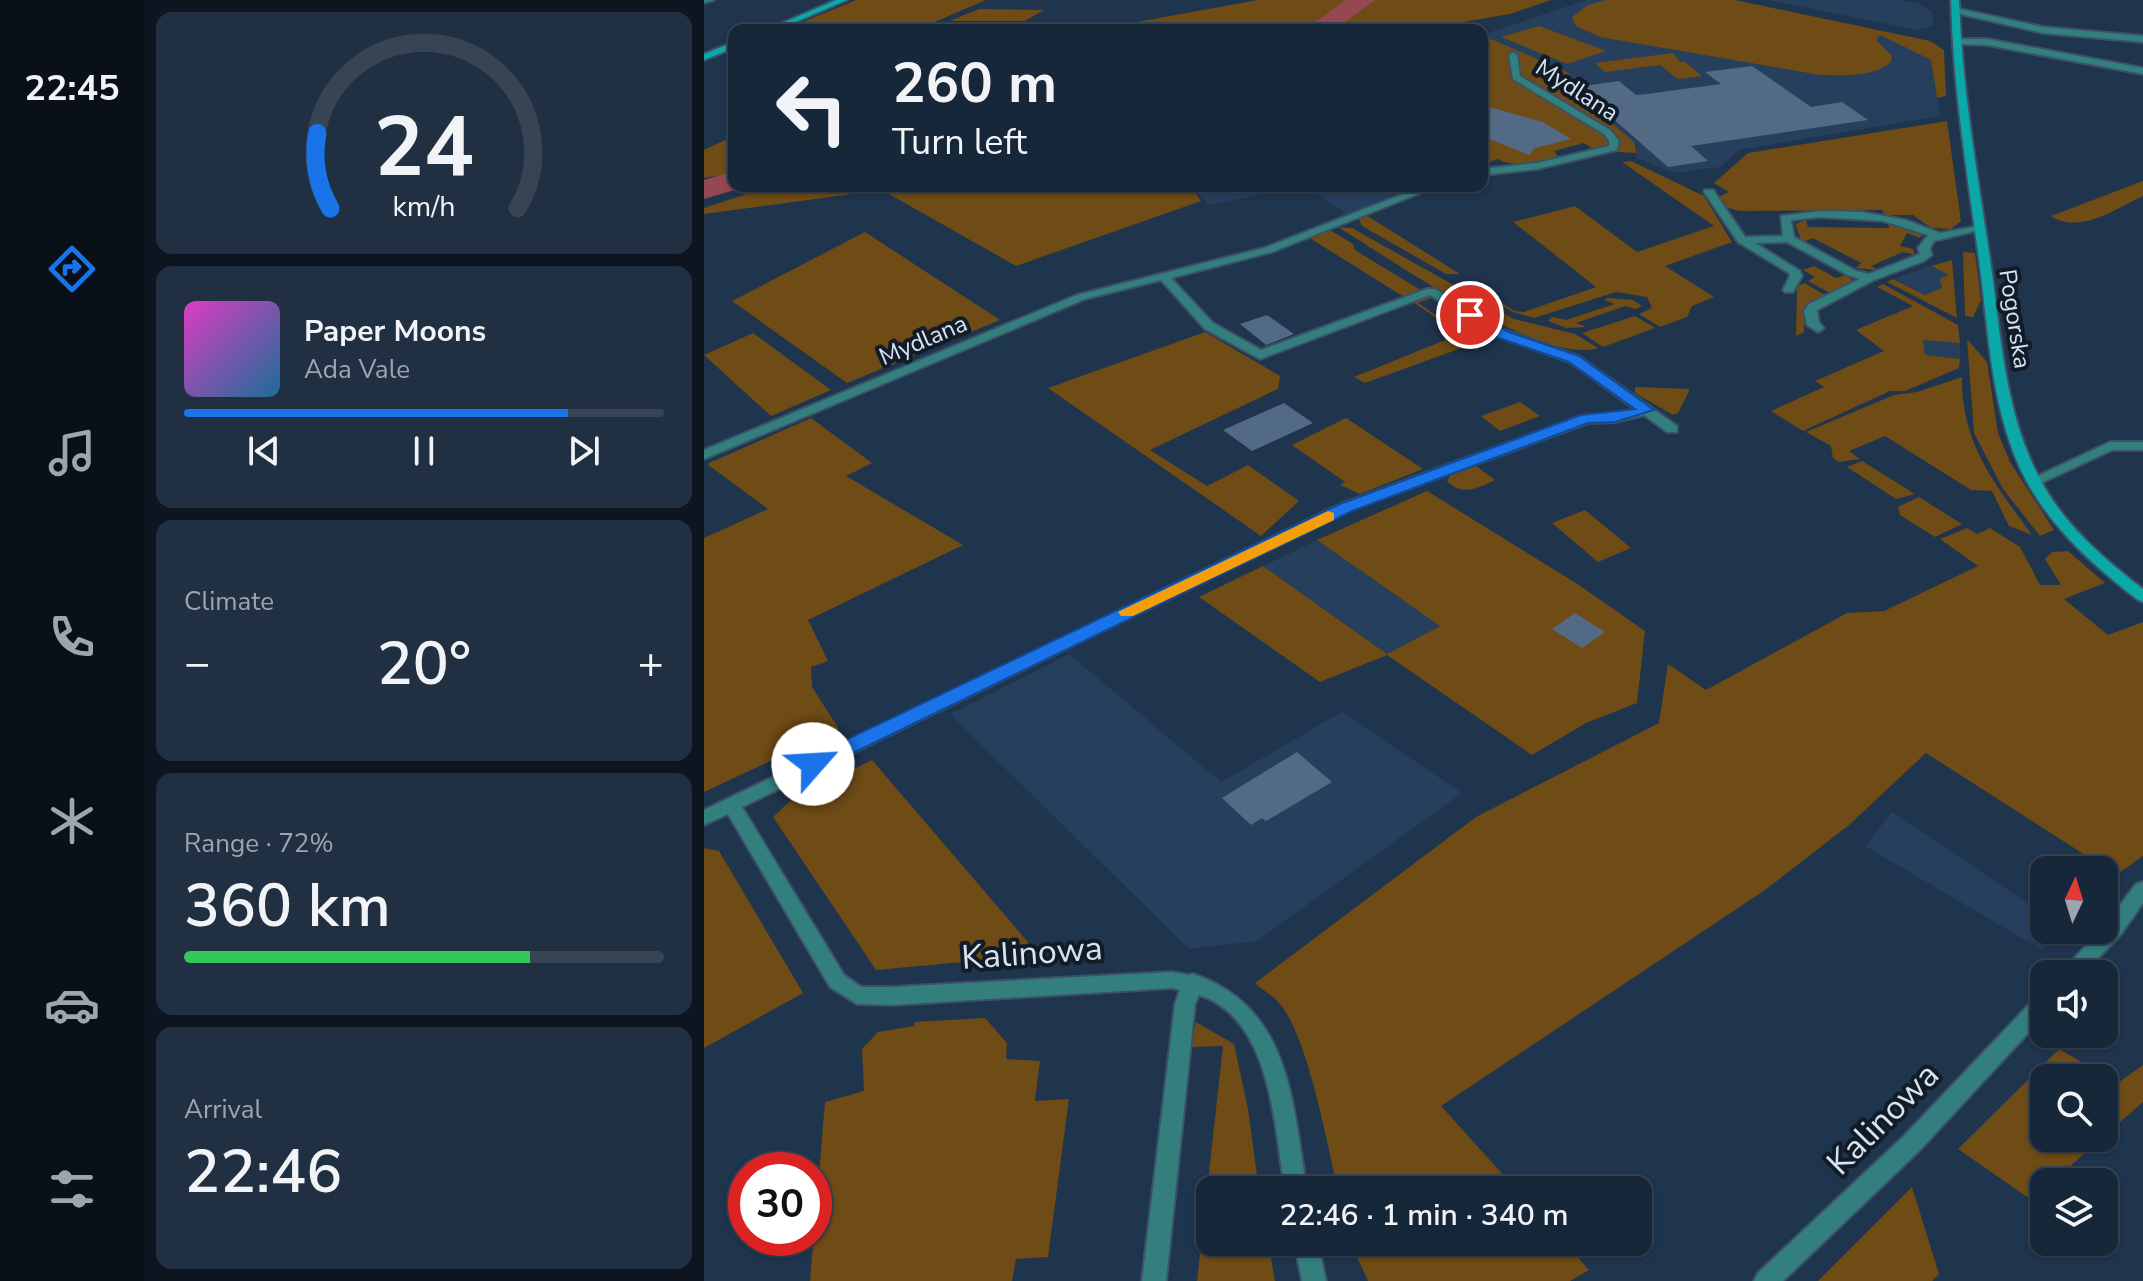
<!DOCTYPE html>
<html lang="en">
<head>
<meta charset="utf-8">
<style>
  body { margin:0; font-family:"Nunito Sans",sans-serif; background:#202f42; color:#f1f3f6; height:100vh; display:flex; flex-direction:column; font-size:30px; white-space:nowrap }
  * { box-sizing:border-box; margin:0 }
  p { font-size:26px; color:#9ea5af }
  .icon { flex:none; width:44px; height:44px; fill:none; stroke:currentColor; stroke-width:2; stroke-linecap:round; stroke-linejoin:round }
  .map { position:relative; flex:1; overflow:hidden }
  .side { display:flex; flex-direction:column; gap:12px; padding:12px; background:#0d1520; width:560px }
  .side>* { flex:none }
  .hud { position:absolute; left:24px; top:24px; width:760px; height:168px; border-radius:16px; box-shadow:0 2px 6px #0004,0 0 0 2px #364454; background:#17273a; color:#f1f3f6; overflow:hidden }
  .needle { width:52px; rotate:4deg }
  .controls { position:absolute; left:1326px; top:856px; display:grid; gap:16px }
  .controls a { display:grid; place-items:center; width:88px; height:88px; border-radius:16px; background:#17273a; box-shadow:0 2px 6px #0004,0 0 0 2px #364454; font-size:40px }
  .speed { position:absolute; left:24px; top:1152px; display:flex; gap:16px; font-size:40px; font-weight:700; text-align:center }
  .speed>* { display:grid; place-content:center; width:104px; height:104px; border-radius:50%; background:#17273a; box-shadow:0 2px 6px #0004,0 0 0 2px #364454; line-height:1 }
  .speed .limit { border:12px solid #d22; background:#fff; color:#111 }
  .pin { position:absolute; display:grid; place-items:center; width:68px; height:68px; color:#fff; margin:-34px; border:4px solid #fff; border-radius:50%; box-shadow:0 2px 8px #0007 }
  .me { position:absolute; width:88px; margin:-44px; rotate:64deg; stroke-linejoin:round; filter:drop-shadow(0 0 6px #0008) }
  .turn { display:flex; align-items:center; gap:28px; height:168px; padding:0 32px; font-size:36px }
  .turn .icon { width:104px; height:104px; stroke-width:2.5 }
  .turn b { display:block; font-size:56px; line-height:68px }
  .big { font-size:60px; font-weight:600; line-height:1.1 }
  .side .tile { flex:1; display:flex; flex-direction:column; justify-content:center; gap:12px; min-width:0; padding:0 28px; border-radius:16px; background:#202f42 }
  .side .dial { align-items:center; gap:0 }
  .dial svg { height:208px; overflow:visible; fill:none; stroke:#364454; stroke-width:7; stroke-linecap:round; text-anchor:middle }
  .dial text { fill:#f1f3f6; stroke:none }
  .song { display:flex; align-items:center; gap:24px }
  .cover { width:96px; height:96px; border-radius:12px; background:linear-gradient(135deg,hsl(310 70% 55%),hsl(200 70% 35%)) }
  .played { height:8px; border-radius:4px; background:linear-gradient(90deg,#1a73e8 80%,#364454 80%) }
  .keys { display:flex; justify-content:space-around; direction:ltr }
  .heat { display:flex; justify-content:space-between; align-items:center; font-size:44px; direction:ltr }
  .charge { height:12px; border-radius:6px; background:linear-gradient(90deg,#34c759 72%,#364454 0) }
  .trip { position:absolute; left:492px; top:1176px; width:456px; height:80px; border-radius:16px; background:#17273a; box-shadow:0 2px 6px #0004,0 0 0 2px #364454; font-weight:600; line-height:80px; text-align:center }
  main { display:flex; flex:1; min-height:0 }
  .tab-bar { display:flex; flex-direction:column; width:144px; justify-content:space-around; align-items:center; background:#091017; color:#9ea5af }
  .tab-bar .icon { width:56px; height:56px }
  .tab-bar .active { color:#1a73e8 }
  .tab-bar b { font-size:36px; color:#f1f3f6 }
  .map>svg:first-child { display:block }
  .built { fill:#263f5d }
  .green { fill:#6f4b15 }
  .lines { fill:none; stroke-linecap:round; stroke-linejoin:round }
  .stream { stroke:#a97682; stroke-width:5 }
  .river { fill:#964852; fill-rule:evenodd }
  .building { fill:#536a85 }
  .street-casing { stroke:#3c5068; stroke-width:4 }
  .secondary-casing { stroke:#3c5068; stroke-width:4 }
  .street { fill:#327f7d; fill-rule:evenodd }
  .secondary { fill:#0aa8a6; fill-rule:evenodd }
  .route { fill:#1a73e8; stroke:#114b97; stroke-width:2 }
  .slow { fill:#f59e0b }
  .labels { text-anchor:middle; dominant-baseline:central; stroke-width:8; stroke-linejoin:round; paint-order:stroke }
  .far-street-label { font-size:24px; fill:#d6e3f3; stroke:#121c27 }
  .near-street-label { font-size:34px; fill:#d6e3f3; stroke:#121c27 }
</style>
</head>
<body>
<main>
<nav class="tab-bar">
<b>22:45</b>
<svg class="icon active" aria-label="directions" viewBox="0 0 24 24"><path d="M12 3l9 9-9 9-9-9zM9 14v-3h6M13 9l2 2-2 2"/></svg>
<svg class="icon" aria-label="music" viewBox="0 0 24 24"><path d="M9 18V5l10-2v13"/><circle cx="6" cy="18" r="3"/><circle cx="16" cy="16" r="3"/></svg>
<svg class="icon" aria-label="phone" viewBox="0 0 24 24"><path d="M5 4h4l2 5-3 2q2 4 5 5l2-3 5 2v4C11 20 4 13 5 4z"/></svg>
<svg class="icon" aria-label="climate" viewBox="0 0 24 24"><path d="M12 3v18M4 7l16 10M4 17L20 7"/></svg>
<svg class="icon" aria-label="car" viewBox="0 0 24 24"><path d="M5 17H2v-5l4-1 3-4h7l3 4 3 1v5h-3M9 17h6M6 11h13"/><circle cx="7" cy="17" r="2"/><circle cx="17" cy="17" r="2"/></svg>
<svg class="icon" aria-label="filters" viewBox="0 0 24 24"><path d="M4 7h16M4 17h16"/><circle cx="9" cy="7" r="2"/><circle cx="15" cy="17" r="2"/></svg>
</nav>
<section class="side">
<div class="tile dial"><svg viewBox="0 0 100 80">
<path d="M14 69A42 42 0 1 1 86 69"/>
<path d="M14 69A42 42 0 0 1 9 40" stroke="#1a73e8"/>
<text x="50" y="56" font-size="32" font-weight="700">24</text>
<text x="50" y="72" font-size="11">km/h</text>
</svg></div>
<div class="tile">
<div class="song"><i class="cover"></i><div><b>Paper Moons</b><p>Ada Vale</p></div></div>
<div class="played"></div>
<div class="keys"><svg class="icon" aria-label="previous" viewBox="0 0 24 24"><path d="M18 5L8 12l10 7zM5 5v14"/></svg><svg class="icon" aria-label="pause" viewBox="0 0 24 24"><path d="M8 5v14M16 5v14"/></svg><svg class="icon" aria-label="next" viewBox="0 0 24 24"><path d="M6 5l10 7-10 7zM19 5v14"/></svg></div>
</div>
<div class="tile"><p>Climate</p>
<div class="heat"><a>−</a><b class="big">20°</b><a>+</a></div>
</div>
<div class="tile"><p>Range · 72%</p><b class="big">360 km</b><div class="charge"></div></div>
<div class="tile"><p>Arrival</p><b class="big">22:46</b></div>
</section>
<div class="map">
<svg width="1439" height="1281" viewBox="0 0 1439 1281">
  <rect width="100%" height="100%" fill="#1f344d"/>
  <!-- built -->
  <path class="built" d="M 882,0 L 961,0 L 1176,35 L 1227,60 L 1236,116 L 1035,150 L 1016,167 L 970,173 L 932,158 L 933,146 L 866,87 L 864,73 L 778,35 Z
    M 1064,0 L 1195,0 L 1213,3 L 1228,11 L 1229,26 L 1213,30 Z
    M 486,186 L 720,186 L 639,216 L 638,210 L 599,186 L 505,205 Z
    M 1227,266 L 1246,275 L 1239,280 L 1239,288 L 1221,295 L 1190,279 Z
    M 1219,339 L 1256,343 L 1256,359 L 1221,355 Z
    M 613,540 L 736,626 L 683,654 L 559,566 Z
    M 365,654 L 517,782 L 638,712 L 758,793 L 553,941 L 485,949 L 246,714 Z
    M 1188,812 L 1340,914 L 1340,930 L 1356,930 L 1338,950 L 1161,846 Z"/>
  <!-- green -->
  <path class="green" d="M 152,0 L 282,0 L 212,30 L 80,30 Z
    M 554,0 L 651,0 L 603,30 L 431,30 L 433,22 Z
    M 668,0 L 847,0 L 806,14 L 736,26 L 744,30 L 620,30 Z
    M 902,0 L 1031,0 L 1226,41 L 1240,50 L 1242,96 L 1233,98 L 1227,60 L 1176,35 L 1172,40 L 1188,56 L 1187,62 C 1167,78 1141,75 1116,75 L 896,37 L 872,26 L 868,17 L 884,5 Z
    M 275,9 L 340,10 L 321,21 L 246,21 Z
    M 835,26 L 902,51 L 863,64 L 797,37 Z
    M 778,35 L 865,73 L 866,87 L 930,142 L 933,153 L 892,151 L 880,143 L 850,151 L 855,158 C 832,163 814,169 793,159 L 786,162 L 778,160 Z
    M 969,53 L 976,62 L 980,61 L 998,76 L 974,79 L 956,65 L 901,72 L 891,63 Z
    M 1243,121 L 1257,221 L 1247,229 L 1227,228 L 1209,215 L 1181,215 L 1178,210 L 1035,211 L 1021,207 L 1014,197 L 1025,192 L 1010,183 L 1044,153 Z
    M 30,136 L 30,173 L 0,178 L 0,150 Z
    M 927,161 L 1000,196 L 1028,242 L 961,266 L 1010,297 L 988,306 L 983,317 L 956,327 L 935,314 L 948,308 L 943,297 L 912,292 L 830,318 L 809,312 L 765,287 L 767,284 L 811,311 L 820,312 L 892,287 L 809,222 L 871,206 L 933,252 L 1010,226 L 918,162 Z
    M 1439,181 L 1439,196 C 1413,208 1376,235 1347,216 Z
    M 85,186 L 486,186 L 497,201 L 312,266 L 178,190 L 0,214 L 0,208 L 46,193 Z
    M 662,215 L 756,274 L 742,274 L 658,226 L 655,219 Z
    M 1102,220 L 1104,227 L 1185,228 L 1184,222 L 1218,235 L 1216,238 L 1203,233 L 1196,246 L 1209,249 L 1211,255 L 1199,252 L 1167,266 L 1174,270 L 1152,268 L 1157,263 L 1109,238 L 1098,242 L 1091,224 Z
    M 634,227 L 648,228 L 810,319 L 871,334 L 894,348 C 840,367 685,258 634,227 Z
    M 624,229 L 649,244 L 651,250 L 718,291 L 700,297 L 604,237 Z
    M 161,232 L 296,320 L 143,383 L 28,301 Z
    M 1259,252 L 1271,253 L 1277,300 L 1269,317 L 1261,316 Z
    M 1248,260 L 1253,318 L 1183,282 L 1189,279 L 1221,295 L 1238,288 L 1236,279 L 1245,275 L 1227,266 Z
    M 1110,266 L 1132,278 L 1142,275 L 1152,283 L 1128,294 L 1104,281 L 1111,277 L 1099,270 Z
    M 1100,283 L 1123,296 L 1101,307 L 1100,332 L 1092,336 L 1093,287 Z
    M 1179,284 L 1254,325 L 1256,343 L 1219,340 L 1221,355 L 1256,359 L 1255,368 L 1201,391 L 1186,391 L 1099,431 L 1067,411 L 1120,387 L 1111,381 L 1180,351 L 1152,330 L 1209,306 L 1173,287 Z
    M 723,294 L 730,297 L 714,303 L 766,338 L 779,333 L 788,337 L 661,383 L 650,377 L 756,334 L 706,300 Z
    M 904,298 L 929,300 L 938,306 L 932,309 L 921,306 L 872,323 L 882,327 L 862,328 L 844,321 L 848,317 L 862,320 L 911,304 L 900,300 Z
    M 931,316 L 951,328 L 899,347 L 878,333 Z
    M 501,332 L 576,376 L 574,389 L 446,450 L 503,486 L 544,465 L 595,501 L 557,536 L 344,388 Z
    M 49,333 L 127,390 L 67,416 L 0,355 Z
    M 1263,339 L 1283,362 L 1294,433 L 1306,462 L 1350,530 L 1336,536 L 1299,489 L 1270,433 Z
    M 1258,377 C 1257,444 1291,484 1328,535 L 1305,526 L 1288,491 L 1267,490 L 1181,436 L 1145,451 L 1156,459 L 1135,462 L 1129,458 L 1127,446 L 1102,432 L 1190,395 L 1213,392 Z
    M 931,387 L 986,389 L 974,413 L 969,415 L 931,393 Z
    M 816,402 L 836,416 L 796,431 L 777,416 Z
    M 107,418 L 168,463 L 142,476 L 259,545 L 104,620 L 124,661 L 107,667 L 108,687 L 135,729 L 0,792 L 0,538 L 64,509 L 3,464 Z
    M 642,418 L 719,469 L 656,494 L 636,485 L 641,482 L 588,445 Z
    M 1158,461 L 1211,494 L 1192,499 L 1143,467 Z
    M 768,463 L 791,480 C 774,488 758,497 743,481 L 748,472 Z
    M 723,491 L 872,583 L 941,631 L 933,703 L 882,723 L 828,755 L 683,655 L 616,682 L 495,597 L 559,566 L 683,654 L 736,626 L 613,540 Z
    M 1215,497 L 1258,524 L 1231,537 L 1196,515 L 1194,507 Z
    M 881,510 L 927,548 L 894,562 L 848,523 Z
    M 1263,528 L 1273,534 L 1286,528 L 1316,547 L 1336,585 L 1357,585 L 1341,559 L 1348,552 L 1364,551 L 1401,583 L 1360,599 L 1404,635 L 1439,622 L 1439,856 L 1412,875 L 1222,753 L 1145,825 L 1061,890 L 737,1106 L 813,1190 L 634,1190 C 624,1147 603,1033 575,1003 C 568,995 558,990 551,983 L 772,817 L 955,723 L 964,664 L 1002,690 L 1143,613 L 1180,611 L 1274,566 L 1236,539 Z
    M 168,760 L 335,955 L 172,970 L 69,817 L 85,802 Z
    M 0,848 L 15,851 L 99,993 L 0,1048 Z
    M 281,1018 L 303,1043 L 302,1059 L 336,1061 L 331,1101 L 365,1099 L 344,1257 L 312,1259 L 308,1281 L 106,1281 L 121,1102 L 160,1091 L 158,1049 L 174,1032 L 210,1026 L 211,1022 Z
    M 492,1022 L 530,1044 L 544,1109 L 555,1190 L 506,1190 L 506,1242 L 564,1242 L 571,1281 L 493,1281 L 519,1046 L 486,1047 Z
    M 1355,1049 L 1414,1083 L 1439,1065 L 1439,1102 L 1400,1136 L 1400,1078 L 1340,1078 L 1340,1138 L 1397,1138 L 1349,1182 L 1340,1182 L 1340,1191 L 1329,1201 L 1254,1149 Z
    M 1208,1187 L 1235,1274 L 1228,1281 L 1114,1281 Z
    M 646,1242 L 860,1242 L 885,1270 L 866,1281 L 664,1281 Z"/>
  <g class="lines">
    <!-- stream -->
    <path class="stream" d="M 22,178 L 25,182"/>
    <!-- river -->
    <path class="river" d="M 642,0 L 671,0 L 630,30 L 600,30 Z
      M 30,171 L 30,186 L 41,187 L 0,199 L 0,180 Z"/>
  </g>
  <!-- building -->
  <path class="building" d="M 1048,66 L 1107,107 L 1138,102 L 1164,120 L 987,146 L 1004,161 L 964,167 L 873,87 L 915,81 L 932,95 L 943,94 L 1017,84 L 1001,72 Z
    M 778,105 L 839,122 L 867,139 L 831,148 L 825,155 L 778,136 Z
    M 563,315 L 590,334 L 562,345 L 536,324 Z
    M 580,403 L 609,423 L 548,451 L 519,430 Z
    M 871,613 L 901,632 L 878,648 L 848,629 Z
    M 593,752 L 628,782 L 562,821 L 558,818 L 547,825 L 518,798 Z"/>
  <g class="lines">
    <defs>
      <path id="street" d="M 0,0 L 10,0 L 0,3 Z
        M 1251,8 L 1339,27 L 1439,36 L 1439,42 L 1339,33 L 1248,12 Z
        M 1254,39 L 1283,39 L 1439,68 L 1439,74 L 1283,45 L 1251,44 L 1251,40 Z
        M 809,52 L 813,55 L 816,76 L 906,130 L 915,141 L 913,150 L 833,169 L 778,175 L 778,169 L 833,163 L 905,146 L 905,141 L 900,134 L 809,79 L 805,55 Z
        M 720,186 L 734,186 L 568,252 L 467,278 L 509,323 L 557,350 L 723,289 L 731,289 L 792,327 L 874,356 L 973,426 L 973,432 L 963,432 L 940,415 L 911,422 L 884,423 L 647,510 L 38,807 L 140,975 L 157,987 L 188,987 L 468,972 L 484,975 L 489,974 C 587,1007 588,1102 603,1190 L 581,1190 C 570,1127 568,1018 495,995 L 491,1004 L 462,1281 L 438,1281 L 471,1004 L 476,990 L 468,988 L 188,1005 L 153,1004 L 126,987 L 24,814 L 0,825 L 0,810 L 637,504 L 877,416 L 911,414 L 931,409 L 866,362 L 784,333 L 726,295 L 556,359 L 501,329 L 457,280 L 381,299 L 0,459 L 0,450 L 373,295 L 560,248 Z
        M 1001,190 L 1009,190 L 1041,237 L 1079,236 L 1077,216 L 1117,211 L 1158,212 L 1202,220 L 1236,233 L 1275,226 L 1280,229 L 1230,241 L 1226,248 L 1228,255 L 1220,261 L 1170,280 L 1113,310 L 1115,323 L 1120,328 L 1114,332 L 1103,325 L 1100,311 L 1105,304 L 1156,279 L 1144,275 L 1083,242 L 1051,243 L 1096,271 L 1098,276 L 1089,292 L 1081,292 L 1079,290 L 1086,276 L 1085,273 L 1034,242 L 1000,192 ZM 1117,217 L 1179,221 L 1224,235 L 1214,248 L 1216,254 L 1165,274 L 1152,271 L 1090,237 L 1087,220 Z
        M 1406,442 L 1439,442 L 1439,450 L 1408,450 L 1335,484 L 1330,485 L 1323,481 Z
        M 1439,882 L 1439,903 L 1417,934 L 1379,974 L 1356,974 L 1396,930 L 1400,930 L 1400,926 L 1432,884 Z
        M 1340,993 L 1340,1016 L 1216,1150 L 1079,1281 L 1050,1281 L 1054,1273 L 1200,1136 L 1333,996 Z
        M 590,1242 L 614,1242 L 622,1281 L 598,1281 Z"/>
      <path id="secondary" d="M 132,0 L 143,0 L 73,30 L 62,30 Z
        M 1247,0 L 1255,0 C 1258,90 1274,177 1287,266 C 1297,337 1301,414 1336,479 C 1359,524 1400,559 1439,589 L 1439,602 L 1434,600 C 1391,567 1348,529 1322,480 C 1288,416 1285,338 1276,267 C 1264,178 1249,90 1247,0 Z
        M 30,42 L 30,48 L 0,60 L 0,54 Z"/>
    </defs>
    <!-- street casing -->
    <use href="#street" class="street-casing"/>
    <!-- secondary casing -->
    <use href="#secondary" class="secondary-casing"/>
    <!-- street -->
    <use href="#street" class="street"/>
    <!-- secondary -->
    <use href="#secondary" class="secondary"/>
  </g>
  <!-- route -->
  <path class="route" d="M 761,313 L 770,313 L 805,332 L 875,356 L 950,410 L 911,422 L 884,423 L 648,511 L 116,769 L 102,769 L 99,764 L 102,759 L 636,504 L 877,415 L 931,409 L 865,362 L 795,338 L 761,318 Z"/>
  <!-- slow -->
  <path class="slow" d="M 624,511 L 630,513 L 630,520 L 429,616 L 417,616 L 414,612 Z"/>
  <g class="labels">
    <!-- far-street labels -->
    <g class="far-street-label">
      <text transform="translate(873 90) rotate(33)">Mydlana</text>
      <text transform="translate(1311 319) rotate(81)">Pogorska</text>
      <text transform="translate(219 340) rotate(-23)">Mydlana</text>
    </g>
    <!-- near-street labels -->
    <g class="near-street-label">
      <text transform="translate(328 953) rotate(-4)">Kalinowa</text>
      <text transform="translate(1179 1119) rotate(-45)">Kalinowa</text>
    </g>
  </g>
</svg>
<div class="controls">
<a><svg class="needle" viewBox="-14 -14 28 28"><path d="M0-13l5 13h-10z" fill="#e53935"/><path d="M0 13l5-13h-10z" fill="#9ea5af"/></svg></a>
<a><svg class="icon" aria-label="sound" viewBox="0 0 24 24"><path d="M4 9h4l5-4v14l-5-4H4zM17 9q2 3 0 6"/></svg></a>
<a><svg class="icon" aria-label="search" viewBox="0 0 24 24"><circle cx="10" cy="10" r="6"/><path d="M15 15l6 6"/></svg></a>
<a><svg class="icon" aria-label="layers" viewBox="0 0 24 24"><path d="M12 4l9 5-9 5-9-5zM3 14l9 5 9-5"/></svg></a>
</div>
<div class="speed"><div class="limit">30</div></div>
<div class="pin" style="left:766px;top:315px;background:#d93025"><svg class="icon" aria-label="arrive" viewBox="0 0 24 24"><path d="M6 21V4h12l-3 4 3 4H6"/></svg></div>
<svg class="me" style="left:109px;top:764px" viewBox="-20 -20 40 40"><circle r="19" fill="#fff"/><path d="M0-13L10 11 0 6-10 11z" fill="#1a73e8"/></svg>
<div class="trip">22:46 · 1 min · 340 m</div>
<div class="hud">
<div class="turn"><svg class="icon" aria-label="left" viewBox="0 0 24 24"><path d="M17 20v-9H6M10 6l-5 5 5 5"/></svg><div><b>260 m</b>Turn left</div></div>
</div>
</div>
</main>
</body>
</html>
